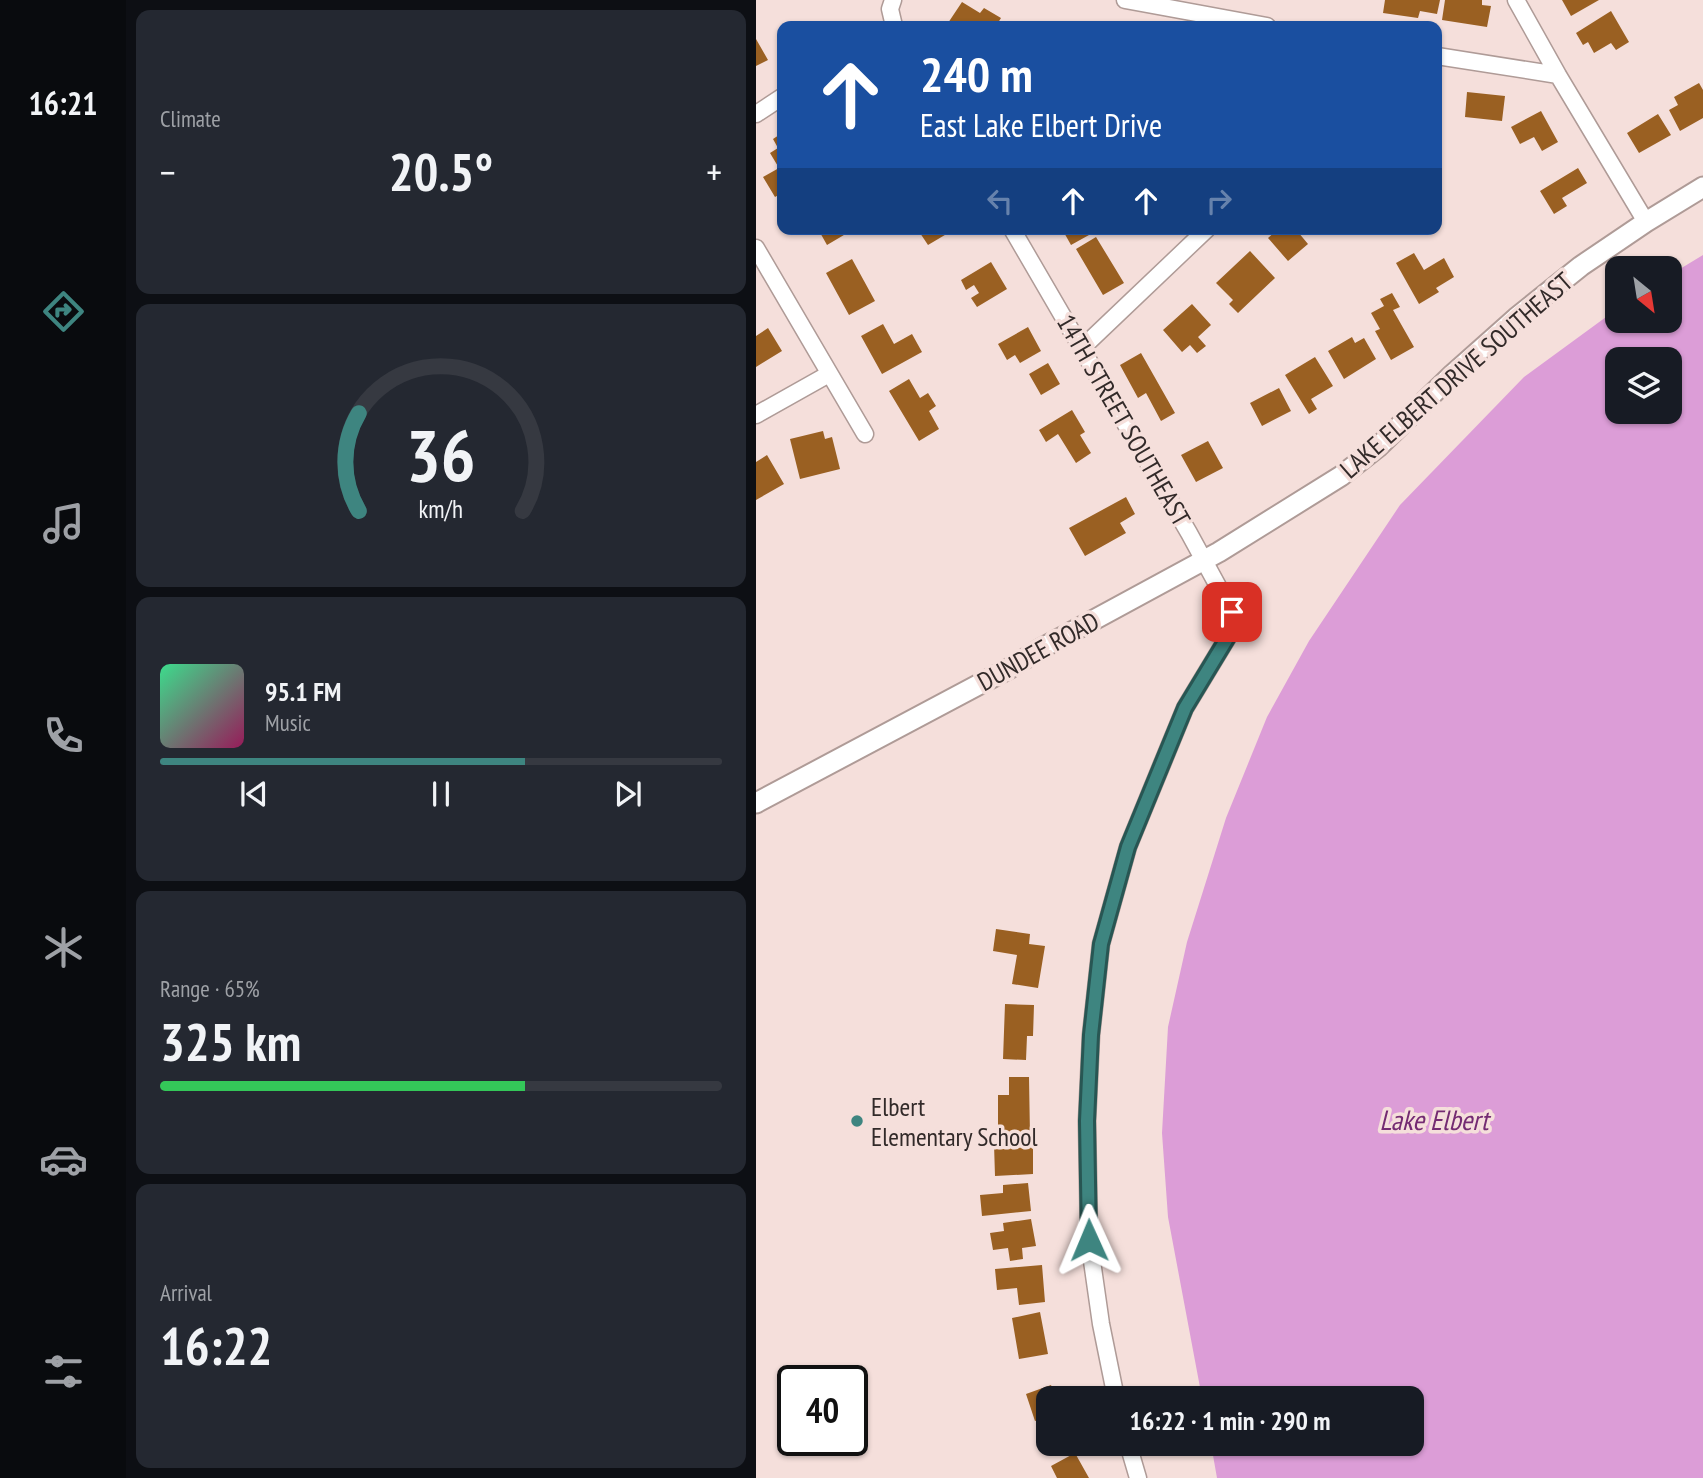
<!DOCTYPE html>
<html lang="en">
<head>
<meta charset="utf-8">
<style>
  body { margin:0; font-family:"PT Sans Narrow",sans-serif; background:#242831; color:#f1f3f6; height:100vh; display:flex; flex-direction:column; font-size:26px; white-space:nowrap }
  * { box-sizing:border-box; margin:0 }
  p { font-size:23px; color:#9ea1a6 }
  .icon { flex:none; width:38px; height:38px; fill:none; stroke:currentColor; stroke-width:2; stroke-linecap:round; stroke-linejoin:round }
  .map { position:relative; flex:1; overflow:hidden }
  .details { display:flex; flex-direction:column; gap:10px; padding:10px; background:#0d0f14; width:630px }
  .details>* { flex:none }
  .hud { position:absolute; left:21px; top:21px; width:665px; height:214px; border-radius:14px; box-shadow:0 2px 5px #0004; background:#1a4fa0; color:#fff; overflow:hidden }
  .needle { width:46px; rotate:150deg }
  .tools { position:absolute; left:849px; top:256px; display:grid; gap:14px }
  .tools a { display:grid; place-items:center; width:77px; height:77px; border-radius:14px; background:#171b24; box-shadow:0 2px 5px #0004; font-size:35px }
  .speed { position:absolute; left:21px; top:1365px; display:flex; gap:14px; font-size:35px; font-weight:700; text-align:center }
  .speed>* { display:grid; place-content:center; width:91px; height:91px; border-radius:50%; background:#171b24; box-shadow:0 2px 5px #0004; line-height:1 }
  .speed .limit { border:4px solid #111; border-radius:10px; background:#fff; color:#111 }
  .pin { position:absolute; display:grid; place-items:center; width:60px; height:60px; color:#fff; margin:-30px; border-radius:14px; box-shadow:0 4px 10px #0006 }
  .me { position:absolute; width:77px; margin:-38px; rotate:359deg; stroke-linejoin:round; filter:drop-shadow(0 0 5px #0008) }
  .turn { display:flex; align-items:center; gap:24px; height:147px; padding:0 28px; font-size:32px }
  .turn .icon { width:91px; height:91px; stroke-width:2.5 }
  .turn b { display:block; font-size:49px; line-height:60px }
  .lanes { display:flex; align-items:center; height:66px; padding:0 28px; background:#0003; justify-content:center; gap:35px; direction:ltr }
  .lanes .off { opacity:.35 }
  .big { font-size:52px; font-weight:800; line-height:1.1 }
  .details .widget { flex:1; display:flex; flex-direction:column; justify-content:center; gap:10px; min-width:0; padding:0 24px; border-radius:14px; background:#242831 }
  .details .dial { align-items:center; gap:0 }
  .dial svg { height:182px; overflow:visible; fill:none; stroke:#363941; stroke-width:7; stroke-linecap:round; text-anchor:middle }
  .dial text { fill:#f1f3f6; stroke:none }
  .song { display:flex; align-items:center; gap:21px }
  .cover { width:84px; height:84px; border-radius:10px; background:linear-gradient(135deg,hsl(150 70% 55%),hsl(330 70% 35%)) }
  .played { height:7px; border-radius:4px; background:linear-gradient(90deg,#3e8580 65%,#363941 65%) }
  .keys { display:flex; justify-content:space-around; direction:ltr }
  .heat { display:flex; justify-content:space-between; align-items:center; font-size:38px; direction:ltr }
  .charge { height:10px; border-radius:5px; background:linear-gradient(90deg,#34c759 65%,#363941 0) }
  .trip { position:absolute; left:280px; top:1386px; width:388px; height:70px; border-radius:14px; background:#171b24; box-shadow:0 2px 5px #0004; font-weight:800; line-height:70px; text-align:center }
  main { display:flex; flex:1; min-height:0 }
  .dock { display:flex; flex-direction:column; width:126px; justify-content:space-around; align-items:center; background:#090b0e; color:#9ea1a6 }
  .dock .icon { width:49px; height:49px }
  .dock .on { color:#3e8580 }
  .dock b { font-size:32px; color:#f1f3f6 }
  .map>svg:first-child { display:block }
  .water { fill:#dc9dd7; fill-rule:evenodd }
  .building { fill:#9a6022 }
  .lines { fill:none; stroke-linecap:round; stroke-linejoin:round }
  .minor-casing { stroke:#af9b97; stroke-width:19 }
  .major-casing { stroke:#af9b97; stroke-width:23 }
  .minor { stroke:#fff; stroke-width:16 }
  .major { stroke:#fff; stroke-width:19 }
  .route-casing { stroke:#285653; stroke-width:18 }
  .route { stroke:#3e8580; stroke-width:12 }
  .poi-dot { fill:#3e8580; stroke:#f5dfdb; stroke-width:2.5 }
  .labels { text-anchor:middle; dominant-baseline:central; stroke-width:7; stroke-linejoin:round; paint-order:stroke }
  .street-label { font-size:26px; fill:#322a29; stroke:#f5dfdb }
  .poi-label { font-size:26px; fill:#322a29; stroke:#f5dfdb; text-anchor:start }
  .water-label { font-size:28px; font-style:italic; fill:#742b72; stroke:#f5dfdb }
</style>
</head>
<body>
<main>
<nav class="dock">
<b>16:21</b>
<svg class="icon on" aria-label="directions" viewBox="0 0 24 24"><path d="M12 3l9 9-9 9-9-9zM9 14v-3h6M13 9l2 2-2 2"/></svg>
<svg class="icon" aria-label="music" viewBox="0 0 24 24"><path d="M9 18V5l10-2v13"/><circle cx="6" cy="18" r="3"/><circle cx="16" cy="16" r="3"/></svg>
<svg class="icon" aria-label="phone" viewBox="0 0 24 24"><path d="M5 4h4l2 5-3 2q2 4 5 5l2-3 5 2v4C11 20 4 13 5 4z"/></svg>
<svg class="icon" aria-label="climate" viewBox="0 0 24 24"><path d="M12 3v18M4 7l16 10M4 17L20 7"/></svg>
<svg class="icon" aria-label="car" viewBox="0 0 24 24"><path d="M5 17H2v-5l4-1 3-4h7l3 4 3 1v5h-3M9 17h6M6 11h13"/><circle cx="7" cy="17" r="2"/><circle cx="17" cy="17" r="2"/></svg>
<svg class="icon" aria-label="filters" viewBox="0 0 24 24"><path d="M4 7h16M4 17h16"/><circle cx="9" cy="7" r="2"/><circle cx="15" cy="17" r="2"/></svg>
</nav>
<section class="details">
<div class="widget"><p>Climate</p>
<div class="heat"><a>−</a><b class="big">20.5°</b><a>+</a></div>
</div>
<div class="widget dial"><svg viewBox="0 0 100 80">
<path d="M14 69A42 42 0 1 1 86 69"/>
<path d="M14 69A42 42 0 0 1 14 26" stroke="#3e8580"/>
<text x="50" y="56" font-size="32" font-weight="700">36</text>
<text x="50" y="72" font-size="11">km/h</text>
</svg></div>
<div class="widget">
<div class="song"><i class="cover"></i><div><b>95.1 FM</b><p>Music</p></div></div>
<div class="played"></div>
<div class="keys"><svg class="icon" aria-label="previous" viewBox="0 0 24 24"><path d="M18 5L8 12l10 7zM5 5v14"/></svg><svg class="icon" aria-label="pause" viewBox="0 0 24 24"><path d="M8 5v14M16 5v14"/></svg><svg class="icon" aria-label="next" viewBox="0 0 24 24"><path d="M6 5l10 7-10 7zM19 5v14"/></svg></div>
</div>
<div class="widget"><p>Range · 65%</p><b class="big">325 km</b><div class="charge"></div></div>
<div class="widget"><p>Arrival</p><b class="big">16:22</b></div>
</section>
<div class="map">
<svg width="947" height="1478" viewBox="0 0 947 1478">
  <rect width="100%" height="100%" fill="#f5dfdb"/>
  <!-- water -->
  <path class="water" d="M 947,255 L 947,1478 L 461,1478 L 455,1444 L 656,1444 L 656,1398 L 446,1398 L 412,1217 L 406,1133 L 412,1027 L 431,942 L 470,818 L 511,717 L 553,641 L 644,505 L 768,377 L 861,309 L 861,320 L 914,320 L 914,275 ZM 861,359 L 914,359 L 914,411 L 861,411 Z"/>
  <!-- building -->
  <path class="building" d="M 629,0 L 684,0 L 681,14 L 664,11 L 662,18 L 627,13 Z
    M 689,0 L 726,0 L 726,5 L 735,6 L 731,27 L 686,20 Z
    M 806,0 L 843,0 L 815,16 Z
    M 206,2 L 224,13 L 228,8 L 245,18 L 240,26 L 190,26 Z
    M 855,11 L 873,42 L 860,50 L 855,43 L 838,53 L 832,42 L 827,45 L 820,33 Z
    M 0,39 L 12,60 L 0,66 Z
    M 943,83 L 947,90 L 947,118 L 924,131 L 913,110 L 922,105 L 918,97 Z
    M 711,92 L 749,96 L 746,121 L 709,117 Z
    M 785,111 L 802,142 L 786,151 L 778,137 L 764,144 L 755,127 Z
    M 902,114 L 915,135 L 883,153 L 871,133 Z
    M 26,133 L 26,193 L 19,197 L 7,177 L 23,168 L 14,153 L 22,148 L 17,139 Z
    M 822,168 L 831,183 L 806,198 L 811,206 L 798,214 L 784,191 Z
    M 62,229 L 92,229 L 93,232 L 71,245 Z
    M 170,229 L 199,229 L 172,245 L 164,233 Z
    M 306,229 L 330,229 L 333,235 L 315,245 Z
    M 522,229 L 545,229 L 542,232 L 552,244 L 532,261 L 512,238 Z
    M 340,237 L 368,283 L 347,295 L 320,249 Z
    M 494,251 L 519,278 L 482,313 L 473,304 L 477,300 L 460,283 Z
    M 658,253 L 668,270 L 688,258 L 698,277 L 680,288 L 683,292 L 663,304 L 640,263 Z
    M 96,259 L 119,301 L 93,315 L 70,273 Z
    M 235,262 L 251,289 L 221,307 L 215,298 L 223,293 L 218,285 L 210,290 L 205,280 Z
    M 636,293 L 644,307 L 637,310 L 658,347 L 635,360 L 619,331 L 624,329 L 615,313 L 628,306 L 624,299 Z
    M 436,304 L 455,325 L 442,337 L 450,346 L 441,353 L 434,345 L 426,352 L 407,330 Z
    M 127,324 L 138,344 L 156,334 L 166,352 L 126,374 L 105,336 Z
    M 272,327 L 285,351 L 264,363 L 259,355 L 251,360 L 242,344 Z
    M 12,328 L 26,351 L 0,367 L 0,336 Z
    M 596,337 L 599,343 L 608,338 L 620,359 L 588,379 L 572,351 Z
    M 385,353 L 419,413 L 405,421 L 390,393 L 382,398 L 364,365 Z
    M 559,357 L 577,386 L 555,399 L 561,409 L 553,414 L 529,375 Z
    M 292,363 L 304,384 L 285,395 L 273,374 Z
    M 153,379 L 164,398 L 172,393 L 180,406 L 173,411 L 183,429 L 163,441 L 133,391 Z
    M 523,388 L 535,411 L 506,426 L 494,403 Z
    M 316,410 L 329,432 L 324,435 L 335,453 L 320,463 L 302,434 L 290,442 L 283,430 Z
    M 67,431 L 69,439 L 76,437 L 84,469 L 44,479 L 34,439 Z
    M 452,441 L 467,468 L 440,482 L 425,455 Z
    M 11,455 L 28,484 L 0,500 L 0,462 Z
    M 370,497 L 379,514 L 364,523 L 370,533 L 329,556 L 313,528 Z
    M 240,929 L 274,934 L 273,944 L 289,946 L 282,988 L 256,984 L 261,955 L 237,951 Z
    M 249,1004 L 278,1005 L 277,1036 L 271,1036 L 270,1060 L 247,1059 Z
    M 253,1077 L 273,1077 L 274,1136 L 242,1136 L 242,1095 L 253,1095 Z
    M 250,1143 L 251,1148 L 277,1147 L 277,1174 L 239,1176 L 238,1144 Z
    M 272,1183 L 275,1211 L 226,1216 L 224,1195 L 247,1193 L 247,1185 Z
    M 275,1219 L 280,1246 L 266,1248 L 267,1259 L 254,1261 L 252,1248 L 237,1250 L 234,1233 L 248,1231 L 247,1223 Z
    M 286,1265 L 289,1302 L 263,1305 L 261,1288 L 241,1290 L 239,1269 Z
    M 284,1312 L 292,1354 L 263,1359 L 256,1318 Z
    M 295,1385 L 300,1398 L 292,1398 L 292,1431 L 289,1433 L 285,1419 L 279,1421 L 270,1394 Z
    M 319,1453 L 333,1478 L 301,1478 L 295,1466 Z"/>
  <g class="lines">
    <defs>
      <path id="minor" d="M 137,0 L 134,9 L 138,26
        M 369,0 L 511,26
        M 760,0 L 802,75 L 890,222
        M 681,56 L 802,75
        M 0,114 L 26,97
        M 256,229 L 433,533 L 476,612 L 475,632 L 429,708 L 372,847 L 345,944 L 335,1035 L 331,1121 L 333,1240 L 345,1324 L 360,1398
        M 0,248 L 109,434
        M 326,348 L 451,229
        M 0,415 L 73,374
        M 372,1444 L 382,1478"/>
      <path id="major" d="M 0,803 L 254,668 L 286,648 L 463,552 L 585,476 L 622,447 L 697,374 L 760,318 L 825,266 L 890,222 L 947,187"/>
    </defs>
    <!-- minor casing -->
    <use href="#minor" class="minor-casing"/>
    <!-- major casing -->
    <use href="#major" class="major-casing"/>
    <!-- minor -->
    <use href="#minor" class="minor"/>
    <!-- major -->
    <use href="#major" class="major"/>
  </g>
  <g class="lines">
    <defs>
      <path id="route" d="M 333,1240 L 331,1121 L 335,1035 L 345,944 L 372,847 L 429,708 L 475,632 L 476,612"/>
    </defs>
    <!-- route casing -->
    <use href="#route" class="route-casing"/>
    <!-- route -->
    <use href="#route" class="route"/>
  </g>
  <!-- markers -->
  <circle class="poi-dot" cx="101" cy="1121" r="7"/>
  <g class="labels">
    <!-- street labels -->
    <g class="street-label">
      <text transform="translate(700 375) rotate(-41)">LAKE ELBERT DRIVE SOUTHEAST</text>
      <text transform="translate(368 420) rotate(60)">14TH STREET SOUTHEAST</text>
      <text transform="translate(282 651) rotate(-29)">DUNDEE ROAD</text>
    </g>
    <!-- poi labels -->
    <g class="poi-label">
      <text x="115" y="1106">Elbert<tspan x="115" dy="30">Elementary School</tspan></text>
    </g>
    <!-- water labels -->
    <g class="water-label">
      <text x="678" y="1119">Lake Elbert</text>
    </g>
  </g>
</svg>
<div class="tools">
<a><svg class="needle" viewBox="-14 -14 28 28"><path d="M0-13l5 13h-10z" fill="#e53935"/><path d="M0 13l5-13h-10z" fill="#9ea1a6"/></svg></a>
<a><svg class="icon" aria-label="layers" viewBox="0 0 24 24"><path d="M12 4l9 5-9 5-9-5zM3 14l9 5 9-5"/></svg></a>
</div>
<div class="speed"><div class="limit">40</div></div>
<div class="pin" style="left:476px;top:612px;background:#d93025"><svg class="icon" aria-label="arrive" viewBox="0 0 24 24"><path d="M6 21V4h12l-3 4 3 4H6"/></svg></div>
<svg class="me" style="left:333px;top:1240px" viewBox="-20 -20 40 40"><path d="M0-17L14 15 0 8-14 15z" fill="#3e8580" stroke="#fff" stroke-width="4"/></svg>
<div class="trip">16:22 · 1 min · 290 m</div>
<div class="hud">
<div class="turn"><svg class="icon" aria-label="ahead" viewBox="0 0 24 24"><path d="M12 20V5M6 11l6-6 6 6"/></svg><div><b>240 m</b>East Lake Elbert Drive</div></div>
<div class="lanes"><svg class="icon off" aria-label="left" viewBox="0 0 24 24"><path d="M17 20v-9H6M10 6l-5 5 5 5"/></svg><svg class="icon" aria-label="ahead" viewBox="0 0 24 24"><path d="M12 20V5M6 11l6-6 6 6"/></svg><svg class="icon" aria-label="ahead" viewBox="0 0 24 24"><path d="M12 20V5M6 11l6-6 6 6"/></svg><svg class="icon off" aria-label="right" viewBox="0 0 24 24"><path d="M7 20v-9h11M14 6l5 5-5 5"/></svg></div>
</div>
</div>
</main>
</body>
</html>
